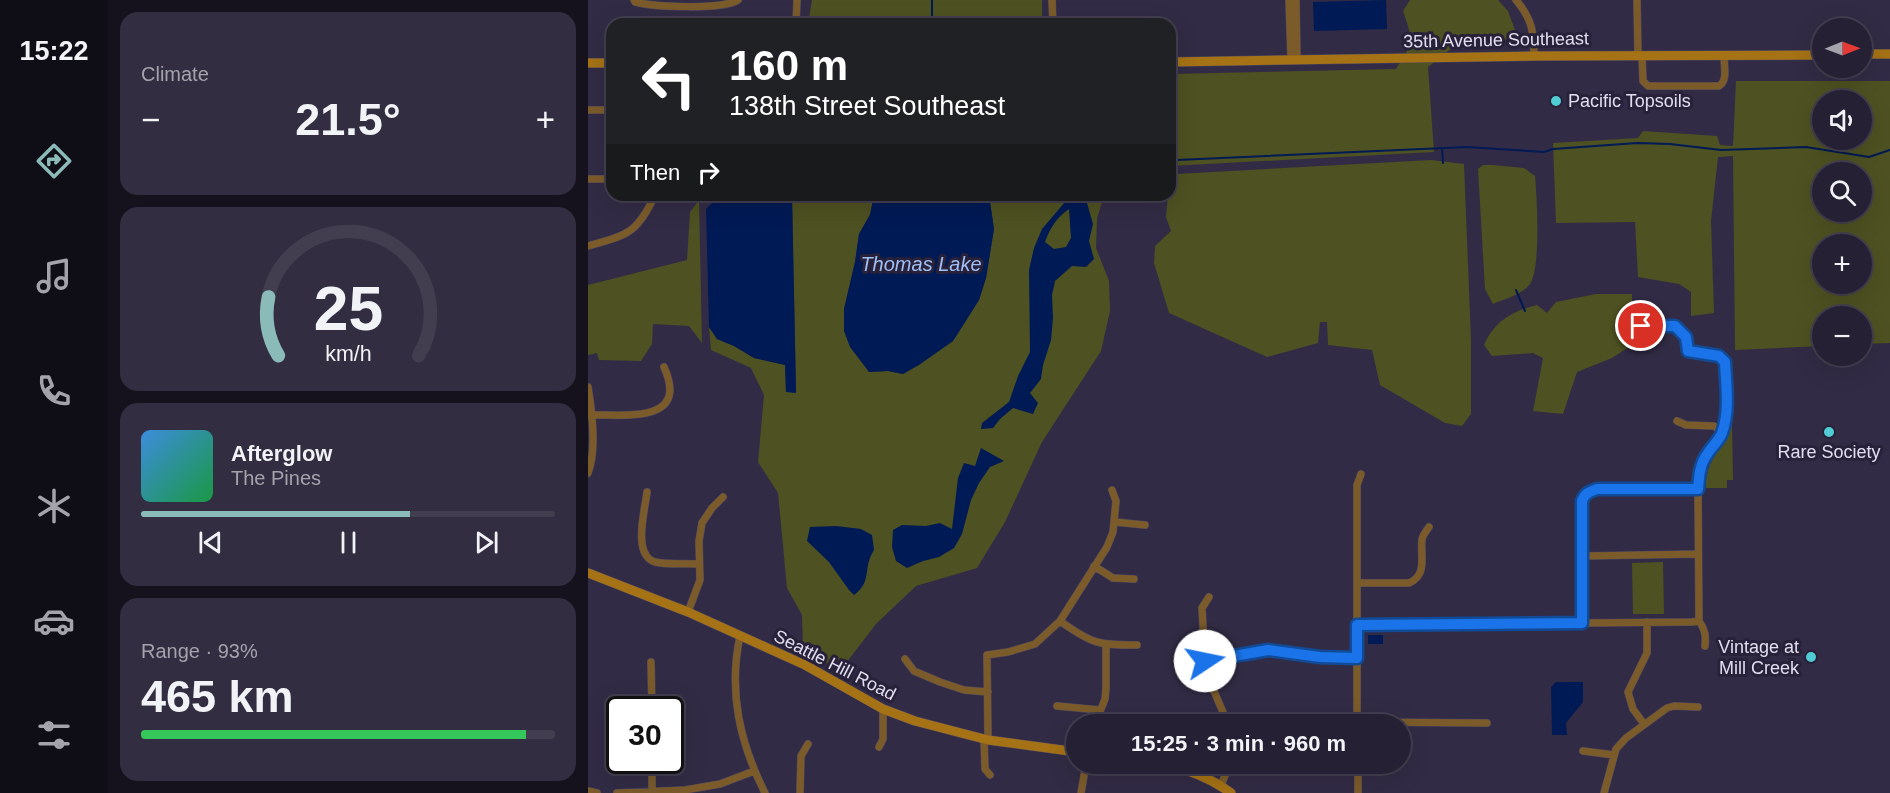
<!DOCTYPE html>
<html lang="en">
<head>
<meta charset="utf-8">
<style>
  body { margin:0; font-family:Arial,sans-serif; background:#322d40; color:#f1f3f6; height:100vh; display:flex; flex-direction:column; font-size:22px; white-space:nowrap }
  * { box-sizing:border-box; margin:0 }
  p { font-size:20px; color:#a4a3ac }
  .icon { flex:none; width:33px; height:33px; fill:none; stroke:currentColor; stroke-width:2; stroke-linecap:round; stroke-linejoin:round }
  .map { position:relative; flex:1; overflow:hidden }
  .panel { display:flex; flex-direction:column; gap:12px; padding:12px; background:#15121d; width:480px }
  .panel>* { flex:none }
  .hud { position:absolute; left:18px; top:18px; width:570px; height:183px; border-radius:18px; box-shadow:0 6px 24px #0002,0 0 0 2px #423e4f; background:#202124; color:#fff; overflow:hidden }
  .needle { width:39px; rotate:89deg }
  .buttons { position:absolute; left:1224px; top:18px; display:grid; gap:12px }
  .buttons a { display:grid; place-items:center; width:60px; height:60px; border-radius:50%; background:#262034; box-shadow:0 6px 24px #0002,0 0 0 2px #423e4f; font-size:30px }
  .speed { position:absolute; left:18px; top:696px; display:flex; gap:12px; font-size:30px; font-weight:700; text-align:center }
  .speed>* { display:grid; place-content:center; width:78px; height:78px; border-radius:50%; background:#262034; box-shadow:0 6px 24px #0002,0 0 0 2px #423e4f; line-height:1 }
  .speed .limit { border:3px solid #111; border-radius:9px; background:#fff; color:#111 }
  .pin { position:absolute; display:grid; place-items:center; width:51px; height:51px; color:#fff; margin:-26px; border:3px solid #fff; border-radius:50%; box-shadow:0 2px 6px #0007 }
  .me { position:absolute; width:66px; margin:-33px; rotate:79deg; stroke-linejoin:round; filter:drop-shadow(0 0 4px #0008) }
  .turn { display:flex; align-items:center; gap:21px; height:126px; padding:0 24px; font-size:27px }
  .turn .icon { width:78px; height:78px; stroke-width:2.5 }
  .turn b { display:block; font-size:42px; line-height:51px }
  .then { display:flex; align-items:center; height:57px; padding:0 24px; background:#0003; gap:12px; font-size:22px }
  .big { font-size:45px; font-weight:700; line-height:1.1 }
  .panel .tile { flex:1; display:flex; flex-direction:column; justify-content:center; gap:9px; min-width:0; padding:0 21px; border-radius:18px; background:#322d40 }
  .panel .dial { align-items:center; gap:0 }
  .dial svg { height:156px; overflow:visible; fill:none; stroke:#423e4f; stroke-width:7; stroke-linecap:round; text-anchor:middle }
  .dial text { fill:#f1f3f6; stroke:none }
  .song { display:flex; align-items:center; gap:18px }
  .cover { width:72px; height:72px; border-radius:9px; background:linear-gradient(135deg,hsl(210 70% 55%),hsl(140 70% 35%)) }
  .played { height:6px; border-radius:3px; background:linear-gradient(90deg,#8bbbb9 65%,#423e4f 65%) }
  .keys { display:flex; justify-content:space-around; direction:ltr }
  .heat { display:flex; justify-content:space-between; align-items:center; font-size:33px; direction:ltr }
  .charge { height:9px; border-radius:4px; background:linear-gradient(90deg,#34c759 93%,#423e4f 0) }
  .trip { position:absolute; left:478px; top:714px; width:345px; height:60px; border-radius:30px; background:#262034; box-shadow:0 6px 24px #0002,0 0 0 2px #423e4f; font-weight:700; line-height:60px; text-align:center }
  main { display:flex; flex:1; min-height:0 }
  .tab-bar { display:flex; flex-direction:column; width:108px; justify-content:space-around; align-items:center; background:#0f0d15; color:#a4a3ac }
  .tab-bar .icon { width:42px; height:42px }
  .tab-bar .on { color:#8bbbb9 }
  .tab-bar b { font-size:27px; color:#f1f3f6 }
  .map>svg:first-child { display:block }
  .green { fill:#4e5121; fill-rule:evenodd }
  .water { fill:#001a55; fill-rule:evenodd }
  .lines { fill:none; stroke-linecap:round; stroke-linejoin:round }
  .stream { stroke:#001a55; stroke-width:2 }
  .street-casing { stroke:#4e4760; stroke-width:8 }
  .secondary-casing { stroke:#4e4760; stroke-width:10 }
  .street { stroke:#7b5b2a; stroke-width:7 }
  .secondary { stroke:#a57215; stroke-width:9 }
  .route-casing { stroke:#114b97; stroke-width:15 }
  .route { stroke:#1a73e8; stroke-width:10 }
  .poi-dot { fill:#51ccd5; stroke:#28213a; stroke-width:2 }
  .labels { text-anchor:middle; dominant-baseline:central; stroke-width:6; stroke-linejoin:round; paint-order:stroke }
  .street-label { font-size:18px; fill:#e1ddee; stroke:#28213a }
  .poi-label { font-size:18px; fill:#e1ddee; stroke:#28213a; text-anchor:start }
  .water-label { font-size:20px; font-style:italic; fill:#9fbff6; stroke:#28213a }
</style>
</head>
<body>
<main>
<nav class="tab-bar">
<b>15:22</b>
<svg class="icon on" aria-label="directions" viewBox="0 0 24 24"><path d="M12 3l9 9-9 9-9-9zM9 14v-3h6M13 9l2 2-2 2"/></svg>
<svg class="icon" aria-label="music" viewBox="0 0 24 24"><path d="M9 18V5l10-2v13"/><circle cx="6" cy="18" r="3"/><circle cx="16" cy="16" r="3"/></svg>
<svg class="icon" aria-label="phone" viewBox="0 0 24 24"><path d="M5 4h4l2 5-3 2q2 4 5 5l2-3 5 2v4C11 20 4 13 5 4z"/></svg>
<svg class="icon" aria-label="climate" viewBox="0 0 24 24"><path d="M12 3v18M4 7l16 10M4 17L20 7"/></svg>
<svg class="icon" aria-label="car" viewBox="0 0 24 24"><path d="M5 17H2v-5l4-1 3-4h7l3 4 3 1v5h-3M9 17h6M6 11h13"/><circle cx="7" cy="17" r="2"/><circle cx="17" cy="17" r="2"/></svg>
<svg class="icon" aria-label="filters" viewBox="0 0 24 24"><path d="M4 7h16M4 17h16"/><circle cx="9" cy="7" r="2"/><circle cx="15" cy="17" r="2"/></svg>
</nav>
<section class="panel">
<div class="tile"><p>Climate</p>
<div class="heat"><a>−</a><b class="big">21.5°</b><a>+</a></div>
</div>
<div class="tile dial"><svg viewBox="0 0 100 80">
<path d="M14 69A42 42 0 1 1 86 69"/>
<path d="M14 69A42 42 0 0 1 9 39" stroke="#8bbbb9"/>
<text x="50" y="56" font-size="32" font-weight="700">25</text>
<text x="50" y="72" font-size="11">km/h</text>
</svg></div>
<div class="tile">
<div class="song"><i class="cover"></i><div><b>Afterglow</b><p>The Pines</p></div></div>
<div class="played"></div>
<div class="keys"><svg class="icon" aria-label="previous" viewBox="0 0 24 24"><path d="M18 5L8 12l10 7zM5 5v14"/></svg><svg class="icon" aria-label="pause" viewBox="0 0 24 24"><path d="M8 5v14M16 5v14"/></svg><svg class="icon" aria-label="next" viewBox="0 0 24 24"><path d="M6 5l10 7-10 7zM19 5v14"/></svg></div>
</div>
<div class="tile"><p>Range · 93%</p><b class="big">465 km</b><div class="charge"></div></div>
</section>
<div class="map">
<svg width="1302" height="793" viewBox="0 0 1302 793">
  <rect width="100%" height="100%" fill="#322b45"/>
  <!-- green -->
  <path class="green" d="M 224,0 L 454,0 L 454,24 L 220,24 Z
    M 822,0 L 910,0 L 920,11 L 927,30 L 917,40 L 873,41 L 840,67 L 846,152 L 582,166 L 582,74 L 808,69 C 826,40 826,44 815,11 Z
    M 1148,81 L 1302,81 L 1302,343 L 1274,344 L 1274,316 L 1234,316 L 1234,346 L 1147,350 L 1145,156 L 1130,157 L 1123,221 L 1126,313 L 1103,316 L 1103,292 L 1091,284 L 1050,277 L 1047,222 L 968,223 L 965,143 L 1050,138 L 1055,131 L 1129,136 L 1132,145 L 1145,146 ZM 1274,100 L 1274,140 L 1234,140 L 1234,100 ZM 1274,172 L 1274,212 L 1234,212 L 1234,172 ZM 1274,244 L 1274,284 L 1234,284 L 1234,244 Z
    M 843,160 L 876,164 L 883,340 L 883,414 L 874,426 L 857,423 L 792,385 L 784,350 L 740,345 L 739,322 L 732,322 L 730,343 L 679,357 L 581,313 L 566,263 L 567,246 L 583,231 L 578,217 L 580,195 L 582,195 L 582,181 L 588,174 Z
    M 895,165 L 905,165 L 936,168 L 947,176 C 949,197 953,268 942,284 C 934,295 916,299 905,304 L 897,289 L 890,169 Z
    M 204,195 L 286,195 L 282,214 L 271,234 L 267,262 L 256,309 L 256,331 L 281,372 L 300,371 L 315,374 L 365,341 L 391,300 L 398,278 L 406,229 L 401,195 L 516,195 L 509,219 L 508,248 L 521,281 L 522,311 L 513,351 L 454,442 L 417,522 L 389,568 L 328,586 L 288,624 L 252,671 L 215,649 L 214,615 L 199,588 L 190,493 L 170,462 L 176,395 L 163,368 L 123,350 L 121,327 L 129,339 L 146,346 L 166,358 L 197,365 L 198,391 L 208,393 Z
    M 111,200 L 114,343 L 101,326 L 65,324 L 64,344 L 53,361 L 11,360 L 9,353 L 0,355 L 0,285 L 99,260 L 102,212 Z
    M 1008,294 L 1044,294 L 1044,345 L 1024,358 L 989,372 L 975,414 L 945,411 L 955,358 L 945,353 L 904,356 L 896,345 C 905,322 926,310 949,305 L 959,313 L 968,302 Z
    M 1144,421 L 1145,480 L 1139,480 L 1139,488 L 1118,488 C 1117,456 1138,450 1144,421 Z
    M 1075,562 L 1076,614 L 1045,614 L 1044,563 Z"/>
  <!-- water -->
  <path class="water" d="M 798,0 L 799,29 L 726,31 L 725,2 Z
    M 129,195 L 204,195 L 208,393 L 198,392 L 197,365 L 166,358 L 146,346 L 129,339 L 121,327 L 118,209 L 128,199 Z
    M 286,195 L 401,195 L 406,229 L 398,278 L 391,300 L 365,341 L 331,365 L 315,374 L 300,371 L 281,372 L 262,347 L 256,331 L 256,309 L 267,262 L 271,234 L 282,215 Z
    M 483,195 L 504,195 L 499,203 L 505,224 L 501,241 L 506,259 L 498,267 L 484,266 L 467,281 L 464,295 L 465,318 L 463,340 L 455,365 L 453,379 L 442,393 L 450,403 L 445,414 L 425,408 L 412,419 L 405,428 L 393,429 L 394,423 L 421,402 L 430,376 L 442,352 L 441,270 L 446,248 L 454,229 ZM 481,209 L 483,238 L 478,247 L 466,249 L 457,242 C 462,228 469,217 481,209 Z
    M 393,448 L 416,461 L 402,467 L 391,483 L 383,500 L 374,534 L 366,548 L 351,557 L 335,561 L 319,568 L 308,561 L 304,547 L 305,530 L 314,525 L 338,526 L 352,523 L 364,529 L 370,478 L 376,463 L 387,466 Z
    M 248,526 L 273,529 L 284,535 L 286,550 C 274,569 285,581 266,595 L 261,590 L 241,562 L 219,541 L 222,527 Z
    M 780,635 L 795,635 L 795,644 L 780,644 Z
    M 968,682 L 995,682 L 995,702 L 978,723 L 979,735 L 964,735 L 963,687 Z"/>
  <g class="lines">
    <!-- stream -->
    <path class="stream" d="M 344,24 L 344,0
      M 854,148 L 855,163
      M 589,160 L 879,147 L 956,152 L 965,149 L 1049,143 L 1082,144 L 1133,150 L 1218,147 L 1281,157 L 1302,150
      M 928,290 L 937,311"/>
    <defs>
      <path id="street" d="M 46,0 L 47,2 C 67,7 134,10 150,0
        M 464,0 L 465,24
        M 701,0 L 703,59
        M 708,0 L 709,59
        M 928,0 C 944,19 946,32 946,56
        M 1049,0 L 1050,55
        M 208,24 L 209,0
        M 1054,55 L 1055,81 L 1060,86 L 1131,86 C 1140,81 1136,66 1136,56
        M 0,110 L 24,110
        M 0,179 L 24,179
        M 0,246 C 39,235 49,234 67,195
        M 1053,326 L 1087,326 L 1098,337 L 1100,351 L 1131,356 L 1137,362 C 1138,385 1142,412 1134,433 C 1131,441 1124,446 1120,453 C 1112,463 1111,476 1110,489 L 1111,621 C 1117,629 1118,636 1117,646
        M 0,387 C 4,411 9,450 0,473
        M 0,415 C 35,414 102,425 76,367
        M 1089,421 L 1098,425 L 1126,426 L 1134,432
        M 59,492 C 57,510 44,555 67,562 C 79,565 98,563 111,564
        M 527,522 L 557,525
        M 995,556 L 1110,554
        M 506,566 L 525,578 L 546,579
        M 770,583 L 821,583 C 840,575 832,555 834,539 C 835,535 838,531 841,527
        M 621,597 L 614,608 L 617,661 L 620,677 L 640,724
        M 100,612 L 112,580 L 111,541 L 114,523 L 124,508 L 135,497
        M 472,621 C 504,644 510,645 549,645
        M 994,623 L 994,501 C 997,493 1001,492 1009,489 L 1110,489
        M 769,625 L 1104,622 L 1111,621
        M 152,636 C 140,692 152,743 177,793
        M 317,659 L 326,671 L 352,682 L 376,690 L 400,692
        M 617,661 L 680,650 L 732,657 L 769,658
        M 63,662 L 64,710
        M 469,706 L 512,710
        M 769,722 L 899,723
        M 507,724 L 517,699 L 518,688 L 518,645
        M 769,724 L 769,485 L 773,474
        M 1056,724 L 1045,709 L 1040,692 L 1059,653 L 1059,622
        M 396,739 L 397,769 L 402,775
        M 400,740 L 399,655 L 420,652 L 447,644 L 472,621 L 519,547 L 525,532 L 528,501 L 524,490
        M 291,747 L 295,739 L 295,709
        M 995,751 L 1026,755
        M 64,760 L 64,791
        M 770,764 L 770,793
        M 633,785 L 642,764
        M 0,791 L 9,793
        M 29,793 L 97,790 L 132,784 L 166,771
        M 212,793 L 213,756 L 220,744
        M 493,793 L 498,764
        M 1016,793 L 1028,749 L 1038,738 L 1079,708 L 1086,706 L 1110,707"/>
      <path id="secondary" d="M 1274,54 L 1302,54
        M 582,62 L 946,56 L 1234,55
        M 0,63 L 24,63
        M 0,573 L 100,612 L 217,665 L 295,709 L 327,721 L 400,740 L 489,752
        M 575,764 C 601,770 621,777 643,793"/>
    </defs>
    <!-- street casing -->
    <use href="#street" class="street-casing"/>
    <!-- secondary casing -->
    <use href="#secondary" class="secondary-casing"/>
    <!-- street -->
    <use href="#street" class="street"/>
    <!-- secondary -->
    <use href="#secondary" class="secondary"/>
  </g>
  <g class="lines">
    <defs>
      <path id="route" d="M 617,661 L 680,650 L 732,657 L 769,658 L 769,625 L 994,623 L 994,501 C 997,493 1001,492 1009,489 L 1110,489 C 1111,476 1112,463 1120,453 C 1124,446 1131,441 1134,433 C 1142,411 1138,385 1137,362 L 1131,356 L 1100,351 L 1098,337 L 1087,326 L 1053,326"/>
    </defs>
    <!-- route casing -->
    <use href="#route" class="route-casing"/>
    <!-- route -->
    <use href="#route" class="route"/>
  </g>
  <!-- markers -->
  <g class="poi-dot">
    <circle cx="968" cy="101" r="6"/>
    <circle cx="1241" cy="432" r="6"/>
    <circle cx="1223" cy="657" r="6"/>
  </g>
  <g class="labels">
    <!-- street labels -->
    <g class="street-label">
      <text transform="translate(908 40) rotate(-1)">35th Avenue Southeast</text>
      <text transform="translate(247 665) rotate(27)">Seattle Hill Road</text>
    </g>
    <!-- poi labels -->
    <g class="poi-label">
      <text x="980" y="101">Pacific Topsoils</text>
      <text x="1241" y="452" text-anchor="middle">Rare Society</text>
      <text x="1211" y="647" text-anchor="end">Vintage at<tspan x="1211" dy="21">Mill Creek</tspan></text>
    </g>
    <!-- water labels -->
    <g class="water-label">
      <text x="333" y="264">Thomas Lake</text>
    </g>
  </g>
</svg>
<div class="buttons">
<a><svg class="needle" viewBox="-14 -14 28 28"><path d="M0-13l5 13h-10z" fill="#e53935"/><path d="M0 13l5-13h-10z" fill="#a4a3ac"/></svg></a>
<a><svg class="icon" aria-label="sound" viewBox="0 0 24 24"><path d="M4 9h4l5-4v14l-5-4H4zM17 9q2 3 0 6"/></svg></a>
<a><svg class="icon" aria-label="search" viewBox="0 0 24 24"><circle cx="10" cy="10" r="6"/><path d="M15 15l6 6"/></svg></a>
<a>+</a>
<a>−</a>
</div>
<div class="speed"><div class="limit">30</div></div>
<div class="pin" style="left:1053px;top:326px;background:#d93025"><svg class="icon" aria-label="arrive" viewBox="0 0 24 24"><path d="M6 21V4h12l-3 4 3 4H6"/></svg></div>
<svg class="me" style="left:617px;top:661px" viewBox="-20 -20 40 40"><circle r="19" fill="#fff"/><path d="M0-13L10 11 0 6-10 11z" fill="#1a73e8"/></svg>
<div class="trip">15:25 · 3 min · 960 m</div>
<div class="hud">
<div class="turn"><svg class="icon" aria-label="left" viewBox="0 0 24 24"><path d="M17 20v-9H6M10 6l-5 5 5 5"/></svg><div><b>160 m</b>138th Street Southeast</div></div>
<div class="then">Then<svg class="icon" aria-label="right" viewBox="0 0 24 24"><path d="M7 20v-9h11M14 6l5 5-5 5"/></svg></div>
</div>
</div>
</main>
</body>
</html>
